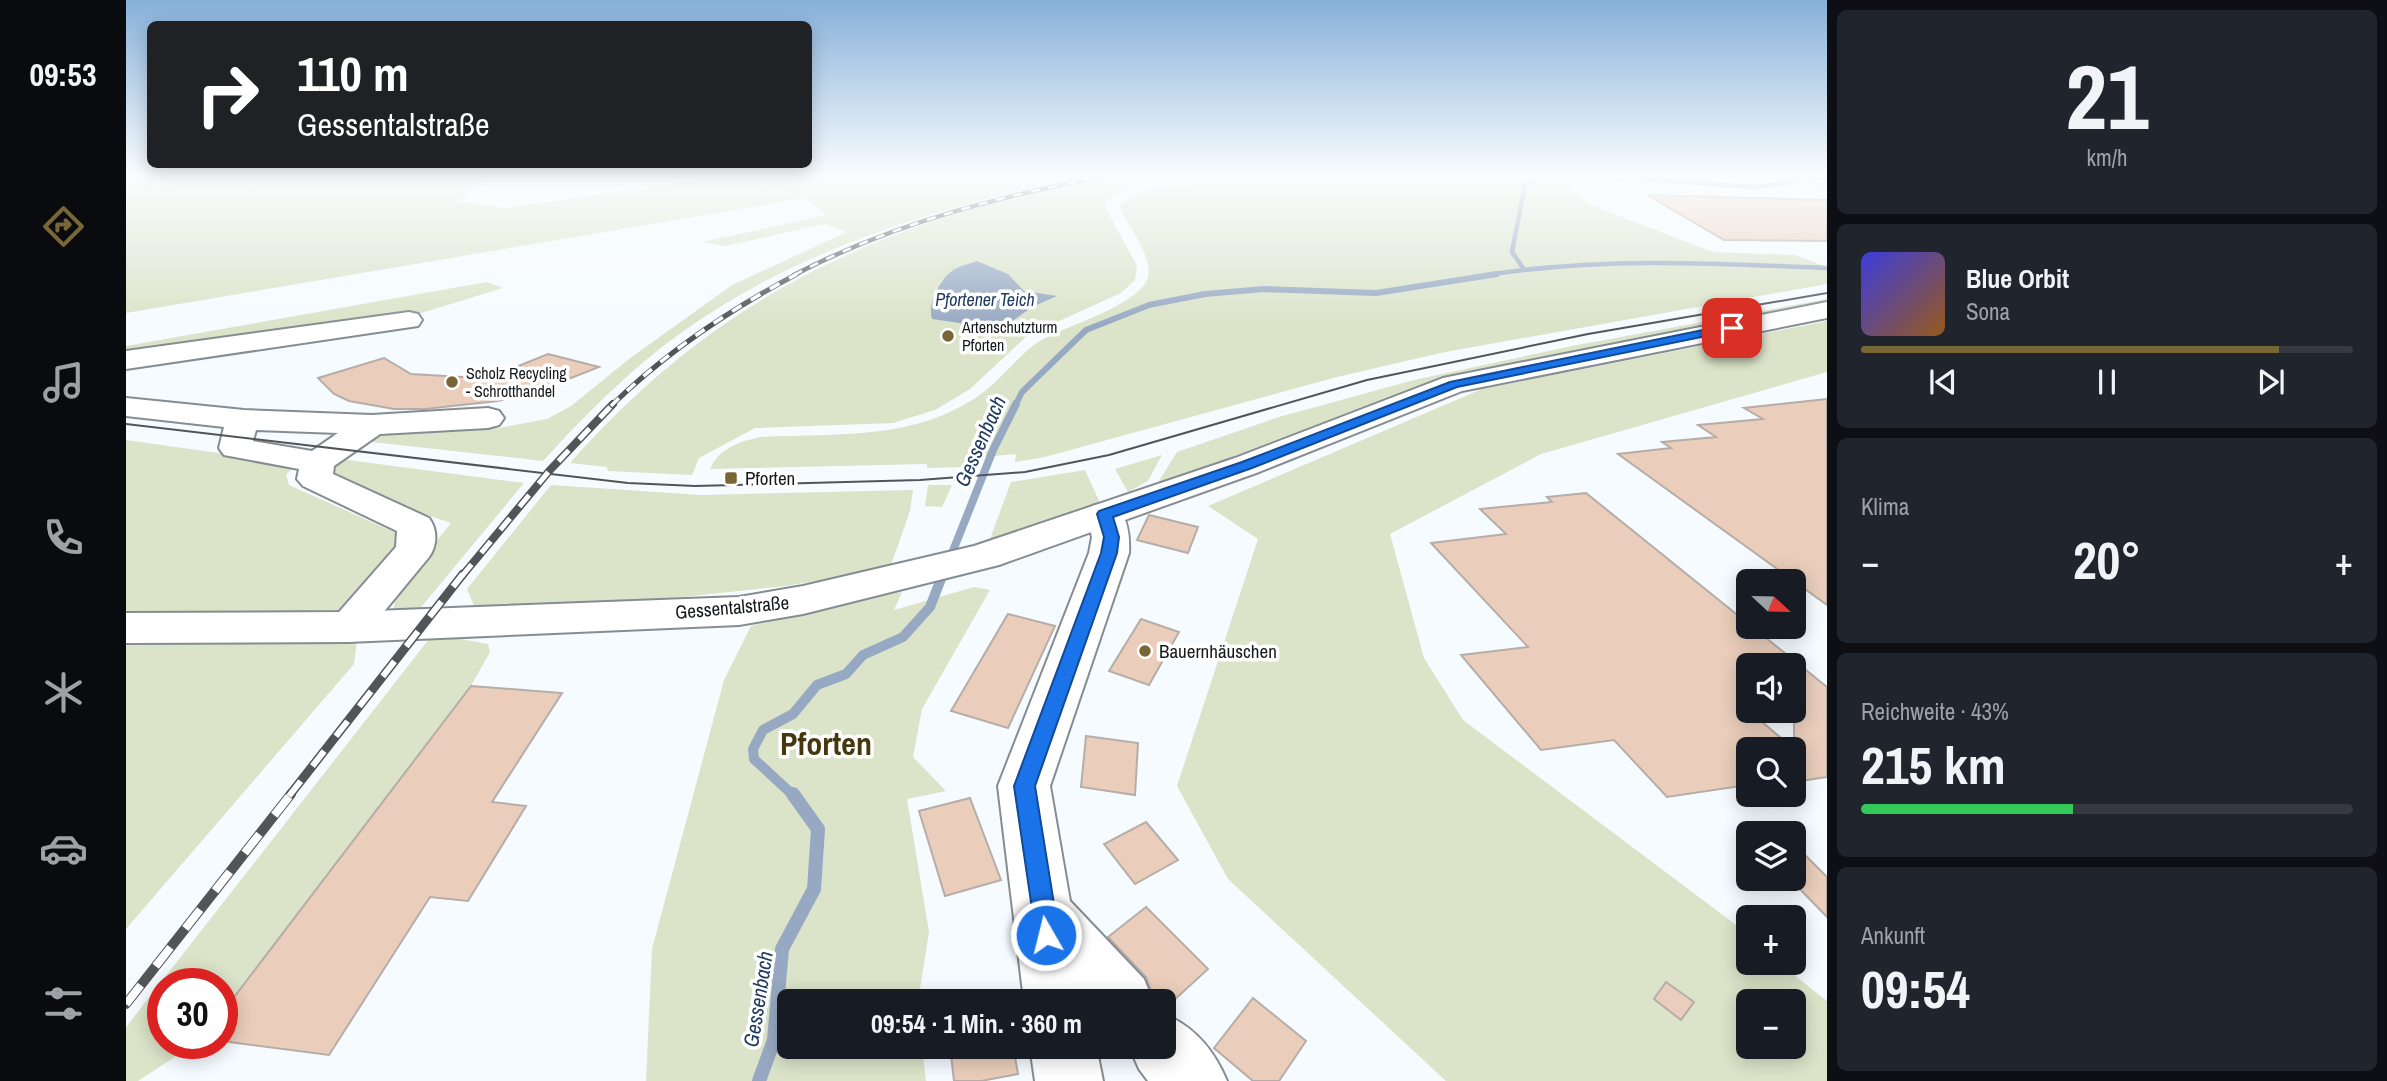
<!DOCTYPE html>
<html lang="de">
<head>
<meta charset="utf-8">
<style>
  body { margin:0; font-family:"Archivo Narrow",sans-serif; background:#20242c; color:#f1f3f6; height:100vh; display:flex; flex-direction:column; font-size:26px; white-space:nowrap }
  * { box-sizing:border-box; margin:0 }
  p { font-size:23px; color:#9ea1a6 }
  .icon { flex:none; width:38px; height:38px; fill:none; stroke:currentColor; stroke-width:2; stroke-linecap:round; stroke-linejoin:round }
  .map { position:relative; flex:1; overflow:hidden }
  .panel { display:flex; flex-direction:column; gap:10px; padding:10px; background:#0d0f14; width:560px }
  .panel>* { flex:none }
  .banner { position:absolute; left:21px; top:21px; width:665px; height:147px; border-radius:10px; box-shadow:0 4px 18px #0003; background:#202124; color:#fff; overflow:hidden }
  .needle { width:46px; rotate:112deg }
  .controls { position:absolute; left:1610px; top:569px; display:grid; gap:14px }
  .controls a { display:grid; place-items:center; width:70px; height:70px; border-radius:10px; background:#171b24; box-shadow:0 4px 18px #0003; font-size:35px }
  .speed { position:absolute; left:21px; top:968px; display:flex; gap:14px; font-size:35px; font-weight:700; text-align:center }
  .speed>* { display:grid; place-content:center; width:91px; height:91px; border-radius:50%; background:#171b24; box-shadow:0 4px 18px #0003; line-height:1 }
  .speed .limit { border:10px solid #d22; background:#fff; color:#111 }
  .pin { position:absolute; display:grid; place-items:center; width:60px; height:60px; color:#fff; margin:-30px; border-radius:14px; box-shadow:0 4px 10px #0006 }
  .me { position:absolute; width:77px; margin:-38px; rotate:352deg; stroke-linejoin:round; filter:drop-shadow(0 0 5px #0008) }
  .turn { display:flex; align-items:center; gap:24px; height:147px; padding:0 35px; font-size:32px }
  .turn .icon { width:91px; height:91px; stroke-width:2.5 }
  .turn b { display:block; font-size:49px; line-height:60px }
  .big { font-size:52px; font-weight:700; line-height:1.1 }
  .panel .tile { flex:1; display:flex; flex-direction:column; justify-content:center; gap:10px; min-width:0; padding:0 24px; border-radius:10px; background:#20242c }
  .panel .dial { align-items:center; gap:0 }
  .dial b { font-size:91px; line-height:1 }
  .song { display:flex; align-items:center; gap:21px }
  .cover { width:84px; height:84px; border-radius:10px; background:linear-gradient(135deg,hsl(240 70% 55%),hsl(30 70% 35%)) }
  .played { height:7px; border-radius:4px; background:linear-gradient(90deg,#796635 85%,#363941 85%) }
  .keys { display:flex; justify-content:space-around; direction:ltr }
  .heat { display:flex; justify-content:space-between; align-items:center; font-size:38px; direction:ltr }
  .charge { height:10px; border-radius:5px; background:linear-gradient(90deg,#34c759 43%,#363941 0) }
  .trip { position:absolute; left:651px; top:989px; width:399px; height:70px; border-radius:10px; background:#171b24; box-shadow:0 4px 18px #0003; font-weight:700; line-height:70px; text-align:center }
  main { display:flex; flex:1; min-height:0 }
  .menu { display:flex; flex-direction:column; width:126px; justify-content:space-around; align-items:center; background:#090b0e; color:#9ea1a6 }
  .menu .icon { width:49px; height:49px }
  .menu .on { color:#796635 }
  .menu b { font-size:32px; color:#f1f3f6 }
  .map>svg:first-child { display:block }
  .green { fill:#dbe3c9; fill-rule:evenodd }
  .water { fill:#97a9c2 }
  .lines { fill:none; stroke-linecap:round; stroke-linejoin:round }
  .stream-far4 { stroke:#97a9c2; stroke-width:4.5 }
  .stream-far3 { stroke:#97a9c2; stroke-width:6 }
  .stream-far2 { stroke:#97a9c2; stroke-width:8 }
  .stream-far1 { stroke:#97a9c2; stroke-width:10 }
  .stream { stroke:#97a9c2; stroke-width:14 }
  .building { fill:#eacebb; stroke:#b6ada8; stroke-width:2 }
  .minor-casing { stroke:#858d93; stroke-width:4 }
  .major-casing { stroke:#858d93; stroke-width:4 }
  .minor { fill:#fff; fill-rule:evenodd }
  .major { fill:#fff; fill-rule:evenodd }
  .tram { stroke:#515558; stroke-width:2 }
  .rail-far4-casing { stroke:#515558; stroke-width:4.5 }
  .rail-far3-casing { stroke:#515558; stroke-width:5 }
  .rail-far2-casing { stroke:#515558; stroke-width:8 }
  .rail-far1-casing { stroke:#515558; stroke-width:9 }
  .rail-casing { stroke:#515558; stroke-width:10 }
  .rail-far4 { stroke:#fff; stroke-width:2.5; stroke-dasharray:9; stroke-linecap:butt }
  .rail-far3 { stroke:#fff; stroke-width:3.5; stroke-dasharray:11; stroke-linecap:butt }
  .rail-far2 { stroke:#fff; stroke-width:5; stroke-dasharray:15; stroke-linecap:butt }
  .rail-far1 { stroke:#fff; stroke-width:6; stroke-dasharray:19; stroke-linecap:butt }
  .rail { stroke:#fff; stroke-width:8; stroke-dasharray:24; stroke-linecap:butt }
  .route { fill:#1a73e8; stroke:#114b97; stroke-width:2 }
  .poi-dot { fill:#796635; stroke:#fff; stroke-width:2.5 }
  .labels { text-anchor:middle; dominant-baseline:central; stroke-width:7; stroke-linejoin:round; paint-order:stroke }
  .far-poi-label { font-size:16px; fill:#16191c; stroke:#fff; text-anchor:start }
  .far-water-label { font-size:18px; font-style:italic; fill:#203b5f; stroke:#fff }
  .poi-label { font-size:19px; fill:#16191c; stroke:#fff; text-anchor:start }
  .street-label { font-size:19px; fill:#16191c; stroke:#fff }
  .water-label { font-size:21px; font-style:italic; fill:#203b5f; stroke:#fff }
  .near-district-label { font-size:32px; font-weight:bold; fill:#46370f; stroke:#fff }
</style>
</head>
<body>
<main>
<nav class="menu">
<b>09:53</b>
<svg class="icon on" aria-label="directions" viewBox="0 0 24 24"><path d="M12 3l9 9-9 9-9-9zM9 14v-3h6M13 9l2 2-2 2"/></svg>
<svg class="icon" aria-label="music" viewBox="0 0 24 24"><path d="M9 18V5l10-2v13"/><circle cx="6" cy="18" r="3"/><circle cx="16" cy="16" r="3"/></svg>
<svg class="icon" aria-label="phone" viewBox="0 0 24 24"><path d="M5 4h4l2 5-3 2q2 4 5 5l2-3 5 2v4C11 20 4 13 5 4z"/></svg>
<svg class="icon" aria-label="climate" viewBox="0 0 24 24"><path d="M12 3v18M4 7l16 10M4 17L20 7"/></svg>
<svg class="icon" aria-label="car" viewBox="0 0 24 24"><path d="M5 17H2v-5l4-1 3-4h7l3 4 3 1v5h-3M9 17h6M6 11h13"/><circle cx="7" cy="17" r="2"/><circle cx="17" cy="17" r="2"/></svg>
<svg class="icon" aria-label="filters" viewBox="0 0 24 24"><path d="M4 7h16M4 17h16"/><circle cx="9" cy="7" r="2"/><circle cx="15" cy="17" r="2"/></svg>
</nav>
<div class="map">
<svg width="1701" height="1081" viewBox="0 0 1701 1081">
  <rect width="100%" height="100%" fill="#f5fbff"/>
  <!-- green -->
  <path class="green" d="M 0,174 L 372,174 L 327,204 L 337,202 L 379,208 L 615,174 L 980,174 C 817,202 649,253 520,360 C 483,391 449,426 417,461 L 237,441 L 261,433 L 373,428 L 421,419 L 445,406 L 503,359 L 606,285 L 721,232 L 699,224 L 599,246 L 576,242 L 700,215 L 679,198 L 0,313 Z
    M 1006,174 L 1140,174 C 1103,177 998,173 978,205 L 1011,266 L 1009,280 L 995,293 L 902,335 L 844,389 L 809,410 L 767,423 L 629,428 L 573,458 L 566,475 L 482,471 L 481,467 L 444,463 C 601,285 775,212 1006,174 Z
    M 1223,174 L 1497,174 L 1620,184 L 1626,189 L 1550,183 L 1435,182 L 1465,205 L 1587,252 L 1669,255 L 1701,267 L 1701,284 L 1319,352 L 1211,377 L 919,457 L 889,462 L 890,454 L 844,458 L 838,467 L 801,468 L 801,464 L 584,469 C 593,448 615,441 635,437 C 713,433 789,441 855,394 C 877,378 895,351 919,338 C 943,326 1008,305 1020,282 C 1032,260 1000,225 993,205 L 1014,192 L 1030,188 Z
    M 1525,174 L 1571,174 L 1629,180 L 1655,176 L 1661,180 L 1674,181 L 1677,178 L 1701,181 L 1701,190 L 1629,180 Z
    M 361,282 L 377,288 L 279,318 L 0,357 L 0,346 Z
    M 1701,299 L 1701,305 L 1410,362 L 1028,489 L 1051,452 L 1153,417 L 1288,380 L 1446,346 Z
    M 1701,321 L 1701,372 L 1415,454 L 1264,534 L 1298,658 L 1337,720 L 1618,931 L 1622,935 L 1622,962 L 1653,963 L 1701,1001 L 1701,1081 L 1320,1081 L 1102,879 L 1051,786 L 1132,539 L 1082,506 L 1356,389 ZM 1622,1001 L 1668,1001 L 1668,1046 L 1622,1046 Z
    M 0,440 L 170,464 L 160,475 L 163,485 L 279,537 L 237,592 L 228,664 L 0,929 Z
    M 1036,455 L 1022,481 L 1002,492 L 989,469 Z
    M 214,459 L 398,483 L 292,611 L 268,609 L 269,592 L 325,523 L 268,504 L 206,477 L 208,465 Z
    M 959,470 L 974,503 L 864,539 L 885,482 Z
    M 425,485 L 575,495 L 787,490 L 784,511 L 764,568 L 660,586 L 547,598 L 349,608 L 341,589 Z
    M 802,485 L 826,485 L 816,507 L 799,506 Z
    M 848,587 L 864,590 L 796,709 L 787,757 L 820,791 L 781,799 L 803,932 L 792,1001 L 663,1001 L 663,1046 L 796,1047 L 800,1081 L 520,1081 L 526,949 L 598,680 L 625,626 L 713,604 L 776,592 L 768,610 Z
    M 307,634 L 362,644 L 364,652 L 345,686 L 96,1013 L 96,984 L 37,984 L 37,1043 L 70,1043 L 12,1081 L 0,1081 L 0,1027 Z"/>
  <!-- water -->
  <path class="water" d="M 851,261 L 882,274 L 898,291 L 931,296 L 906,307 L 871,332 L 857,334 L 834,323 L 806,319 C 801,303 815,277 829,269 C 836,265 844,264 851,261 Z"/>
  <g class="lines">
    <!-- stream-far4 -->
    <path class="stream-far4" d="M 1397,268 L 1386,252 L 1399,185 L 1414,177 L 1442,174 L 1631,187 L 1667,182 L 1666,177
      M 1360,275 C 1474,257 1586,263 1701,268"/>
    <!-- stream-far3 -->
    <path class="stream-far3" d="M 889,406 L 896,392 L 960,330 L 1023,305 L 1079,294 L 1138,289 L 1250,293 L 1371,274"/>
    <!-- stream-far2 -->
    <path class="stream-far2" d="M 817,576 L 867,450 L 890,404"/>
    <!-- stream-far1 -->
    <path class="stream-far1" d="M 668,796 L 628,759 L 627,749 L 637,730 L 667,714 L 691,685 L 720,674 L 737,655 L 777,637 L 804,607 L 817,574"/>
    <!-- stream -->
    <path class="stream" d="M 633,1081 L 648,1040 L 656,949 L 688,889 L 692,829 L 667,794"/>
  </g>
  <!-- building -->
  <path class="building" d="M 1521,195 L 1701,200 L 1701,241 L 1598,240 Z
    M 422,354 L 473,367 L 422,387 L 372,401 L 299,409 L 268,409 L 223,401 L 208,394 L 192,378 L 258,358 L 285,374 L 336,377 L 390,367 Z
    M 1701,399 L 1701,605 L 1492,454 L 1545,448 L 1536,442 L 1590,437 L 1572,425 L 1637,419 L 1618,408 Z
    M 1460,493 L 1701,687 L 1701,777 L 1668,782 L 1668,665 L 1622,665 L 1622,710 L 1668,749 L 1622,749 L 1622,785 L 1541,797 L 1488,740 L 1415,750 L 1335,655 L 1402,647 L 1305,543 L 1380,534 L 1354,509 L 1426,502 L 1421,497 Z
    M 1023,515 L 1072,527 L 1062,553 L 1011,540 Z
    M 882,614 L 929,626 L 882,728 L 825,711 Z
    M 1015,619 L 1053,632 L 1023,685 L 983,671 Z
    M 345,686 L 436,693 L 366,802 L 400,806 L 342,901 L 304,897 L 203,1055 L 96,1041 L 96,1013 Z
    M 960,736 L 1012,743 L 1009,795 L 955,787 Z
    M 844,798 L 875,880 L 819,896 L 793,811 Z
    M 1020,822 L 1052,860 L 1009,884 L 978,844 Z
    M 1668,844 L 1701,877 L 1701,917 L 1668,883 Z
    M 1020,907 L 1082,969 L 1047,1001 L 1029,1001 L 1020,977 L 982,937 Z
    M 1540,982 L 1568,1002 L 1555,1020 L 1528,999 Z
    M 1127,998 L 1180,1041 L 1153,1081 L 1127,1081 L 1088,1048 Z
    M 824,1046 L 887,1046 L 892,1074 L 855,1081 L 828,1081 Z"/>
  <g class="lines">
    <defs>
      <path id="minor" d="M 283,312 L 292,314 L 296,320 L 292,326 L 0,369 L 0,351 Z
        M 0,398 L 118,410 L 246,415 L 362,408 L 373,411 L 378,418 L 373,425 L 362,428 L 254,434 L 208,466 L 207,474 L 303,518 C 312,530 311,546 303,557 L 237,637 L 222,642 L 207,637 L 200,627 L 270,547 L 271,531 L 177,486 L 171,479 L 173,469 L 98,455 L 93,448 L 98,427 L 0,416 ZM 130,430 L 212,433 L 186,451 L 127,441 Z
        M 979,503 L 992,506 C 1002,521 1004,536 1003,553 L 924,786 L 944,901 L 1018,979 L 1027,1001 L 898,1001 L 872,786 L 963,553 L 966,537 L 960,514 L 966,506 Z
        M 1038,1014 C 1069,1027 1088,1050 1101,1081 L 1022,1081 L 1013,1069 L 1003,1046 L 1038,1046 Z
        M 904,1046 L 970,1046 L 977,1081 L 909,1081 Z"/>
      <path id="major" d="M 1701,302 L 1701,318 L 1336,391 L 1133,472 L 873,565 L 677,614 L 613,625 L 222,642 L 0,643 L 0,613 L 222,612 L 613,597 L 677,586 L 848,546 L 1109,458 L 1317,378 Z"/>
    </defs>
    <!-- minor casing -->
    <use href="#minor" class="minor-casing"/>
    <!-- major casing -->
    <use href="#major" class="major-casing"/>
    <!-- minor -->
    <use href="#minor" class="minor"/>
    <!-- major -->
    <use href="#major" class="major"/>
    <!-- tram -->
    <path class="tram" d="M 0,424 L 502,483 L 569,486 L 794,480 L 899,472 L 983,455 L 1241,380 L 1462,334 L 1701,293"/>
    <defs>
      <path id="rail-far4" d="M 1654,174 L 1701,178
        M 668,275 C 769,222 881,194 992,174"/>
      <path id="rail-far3" d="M 485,406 C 540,352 603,310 671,274"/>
      <path id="rail-far2" d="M 336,576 L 424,470 L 487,404"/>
      <path id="rail-far1" d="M 163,796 L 337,574"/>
      <path id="rail" d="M 0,1004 L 165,794"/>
    </defs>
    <!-- rail-far4 casing -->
    <use href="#rail-far4" class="rail-far4-casing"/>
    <!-- rail-far3 casing -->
    <use href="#rail-far3" class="rail-far3-casing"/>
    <!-- rail-far2 casing -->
    <use href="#rail-far2" class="rail-far2-casing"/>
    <!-- rail-far1 casing -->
    <use href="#rail-far1" class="rail-far1-casing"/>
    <!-- rail casing -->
    <use href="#rail" class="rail-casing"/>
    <!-- rail-far4 -->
    <use href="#rail-far4" class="rail-far4"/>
    <!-- rail-far3 -->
    <use href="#rail-far3" class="rail-far3"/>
    <!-- rail-far2 -->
    <use href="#rail-far2" class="rail-far2"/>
    <!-- rail-far1 -->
    <use href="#rail-far1" class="rail-far1"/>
    <!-- rail -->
    <use href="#rail" class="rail"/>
  </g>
  <!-- sky -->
  <linearGradient id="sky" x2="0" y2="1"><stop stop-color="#87b0d9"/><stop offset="0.54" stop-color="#fafdff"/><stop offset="1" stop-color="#fafdff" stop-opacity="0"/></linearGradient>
  <rect width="1701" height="325" fill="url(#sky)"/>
  <!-- route -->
  <path class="route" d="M 1606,324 L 1610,325 L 1610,330 L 1331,387 L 1126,468 L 987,517 L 993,537 L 991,553 L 909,786 L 933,935 L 929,943 L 920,947 L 911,943 L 888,786 L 975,553 L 978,537 L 971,514 L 973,511 L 1116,462 L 1324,382 Z"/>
  <!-- markers -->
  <g class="poi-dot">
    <circle cx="822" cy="336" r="7"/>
    <circle cx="326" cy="382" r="7"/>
    <rect x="598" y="471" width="14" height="14" rx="3.5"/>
    <circle cx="1019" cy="651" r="7"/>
  </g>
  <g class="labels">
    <!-- far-poi labels -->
    <g class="far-poi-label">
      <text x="836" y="327">Artenschutzturm<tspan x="836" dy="18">Pforten</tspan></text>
      <text x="340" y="373">Scholz Recycling<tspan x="340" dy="18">- Schrotthandel</tspan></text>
    </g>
    <!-- far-water labels -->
    <g class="far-water-label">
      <text x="859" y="299">Pfortener Teich</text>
    </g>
    <!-- poi labels -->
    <g class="poi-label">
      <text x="619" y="478">Pforten</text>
      <text x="1033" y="651">Bauernhäuschen</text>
    </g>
    <!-- street labels -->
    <g class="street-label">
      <text transform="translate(606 607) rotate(-5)">Gessentalstraße</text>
    </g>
    <!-- water labels -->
    <g class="water-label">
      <text transform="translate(854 441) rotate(-66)">Gessenbach</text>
      <text transform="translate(632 999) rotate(-81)">Gessenbach</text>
    </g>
    <!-- near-district labels -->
    <g class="near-district-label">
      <text x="700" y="743">Pforten</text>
    </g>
  </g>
</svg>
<div class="controls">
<a><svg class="needle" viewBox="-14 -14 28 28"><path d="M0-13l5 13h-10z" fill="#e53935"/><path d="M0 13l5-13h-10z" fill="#9ea1a6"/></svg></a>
<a><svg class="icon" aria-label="sound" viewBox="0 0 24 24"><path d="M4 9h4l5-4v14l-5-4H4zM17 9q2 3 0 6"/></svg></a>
<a><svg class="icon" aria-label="search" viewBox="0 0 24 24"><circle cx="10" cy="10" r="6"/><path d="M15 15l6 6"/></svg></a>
<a><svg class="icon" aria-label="layers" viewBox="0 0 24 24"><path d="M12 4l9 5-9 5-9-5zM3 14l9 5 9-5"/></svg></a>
<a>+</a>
<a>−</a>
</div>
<div class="speed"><div class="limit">30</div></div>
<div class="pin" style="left:1606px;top:328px;background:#d93025"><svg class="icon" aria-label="arrive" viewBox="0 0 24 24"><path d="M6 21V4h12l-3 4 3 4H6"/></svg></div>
<svg class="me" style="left:920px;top:935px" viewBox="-20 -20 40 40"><circle r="17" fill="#1a73e8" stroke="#fff" stroke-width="3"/><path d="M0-11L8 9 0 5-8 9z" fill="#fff"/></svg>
<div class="trip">09:54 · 1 Min. · 360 m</div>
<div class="banner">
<div class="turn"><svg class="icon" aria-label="right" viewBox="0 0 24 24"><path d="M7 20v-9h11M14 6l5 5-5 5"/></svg><div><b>110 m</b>Gessentalstraße</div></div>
</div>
</div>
<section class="panel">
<div class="tile dial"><b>21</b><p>km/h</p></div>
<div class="tile">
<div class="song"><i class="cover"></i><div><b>Blue Orbit</b><p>Sona</p></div></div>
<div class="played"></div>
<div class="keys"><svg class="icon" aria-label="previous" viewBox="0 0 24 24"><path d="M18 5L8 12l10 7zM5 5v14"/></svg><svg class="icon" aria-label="pause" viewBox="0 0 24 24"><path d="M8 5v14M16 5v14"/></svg><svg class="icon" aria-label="next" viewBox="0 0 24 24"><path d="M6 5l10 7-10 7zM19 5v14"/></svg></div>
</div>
<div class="tile"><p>Klima</p>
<div class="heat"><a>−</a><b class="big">20°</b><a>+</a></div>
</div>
<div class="tile"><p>Reichweite · 43%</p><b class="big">215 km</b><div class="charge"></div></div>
<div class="tile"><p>Ankunft</p><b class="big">09:54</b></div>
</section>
</main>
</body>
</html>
